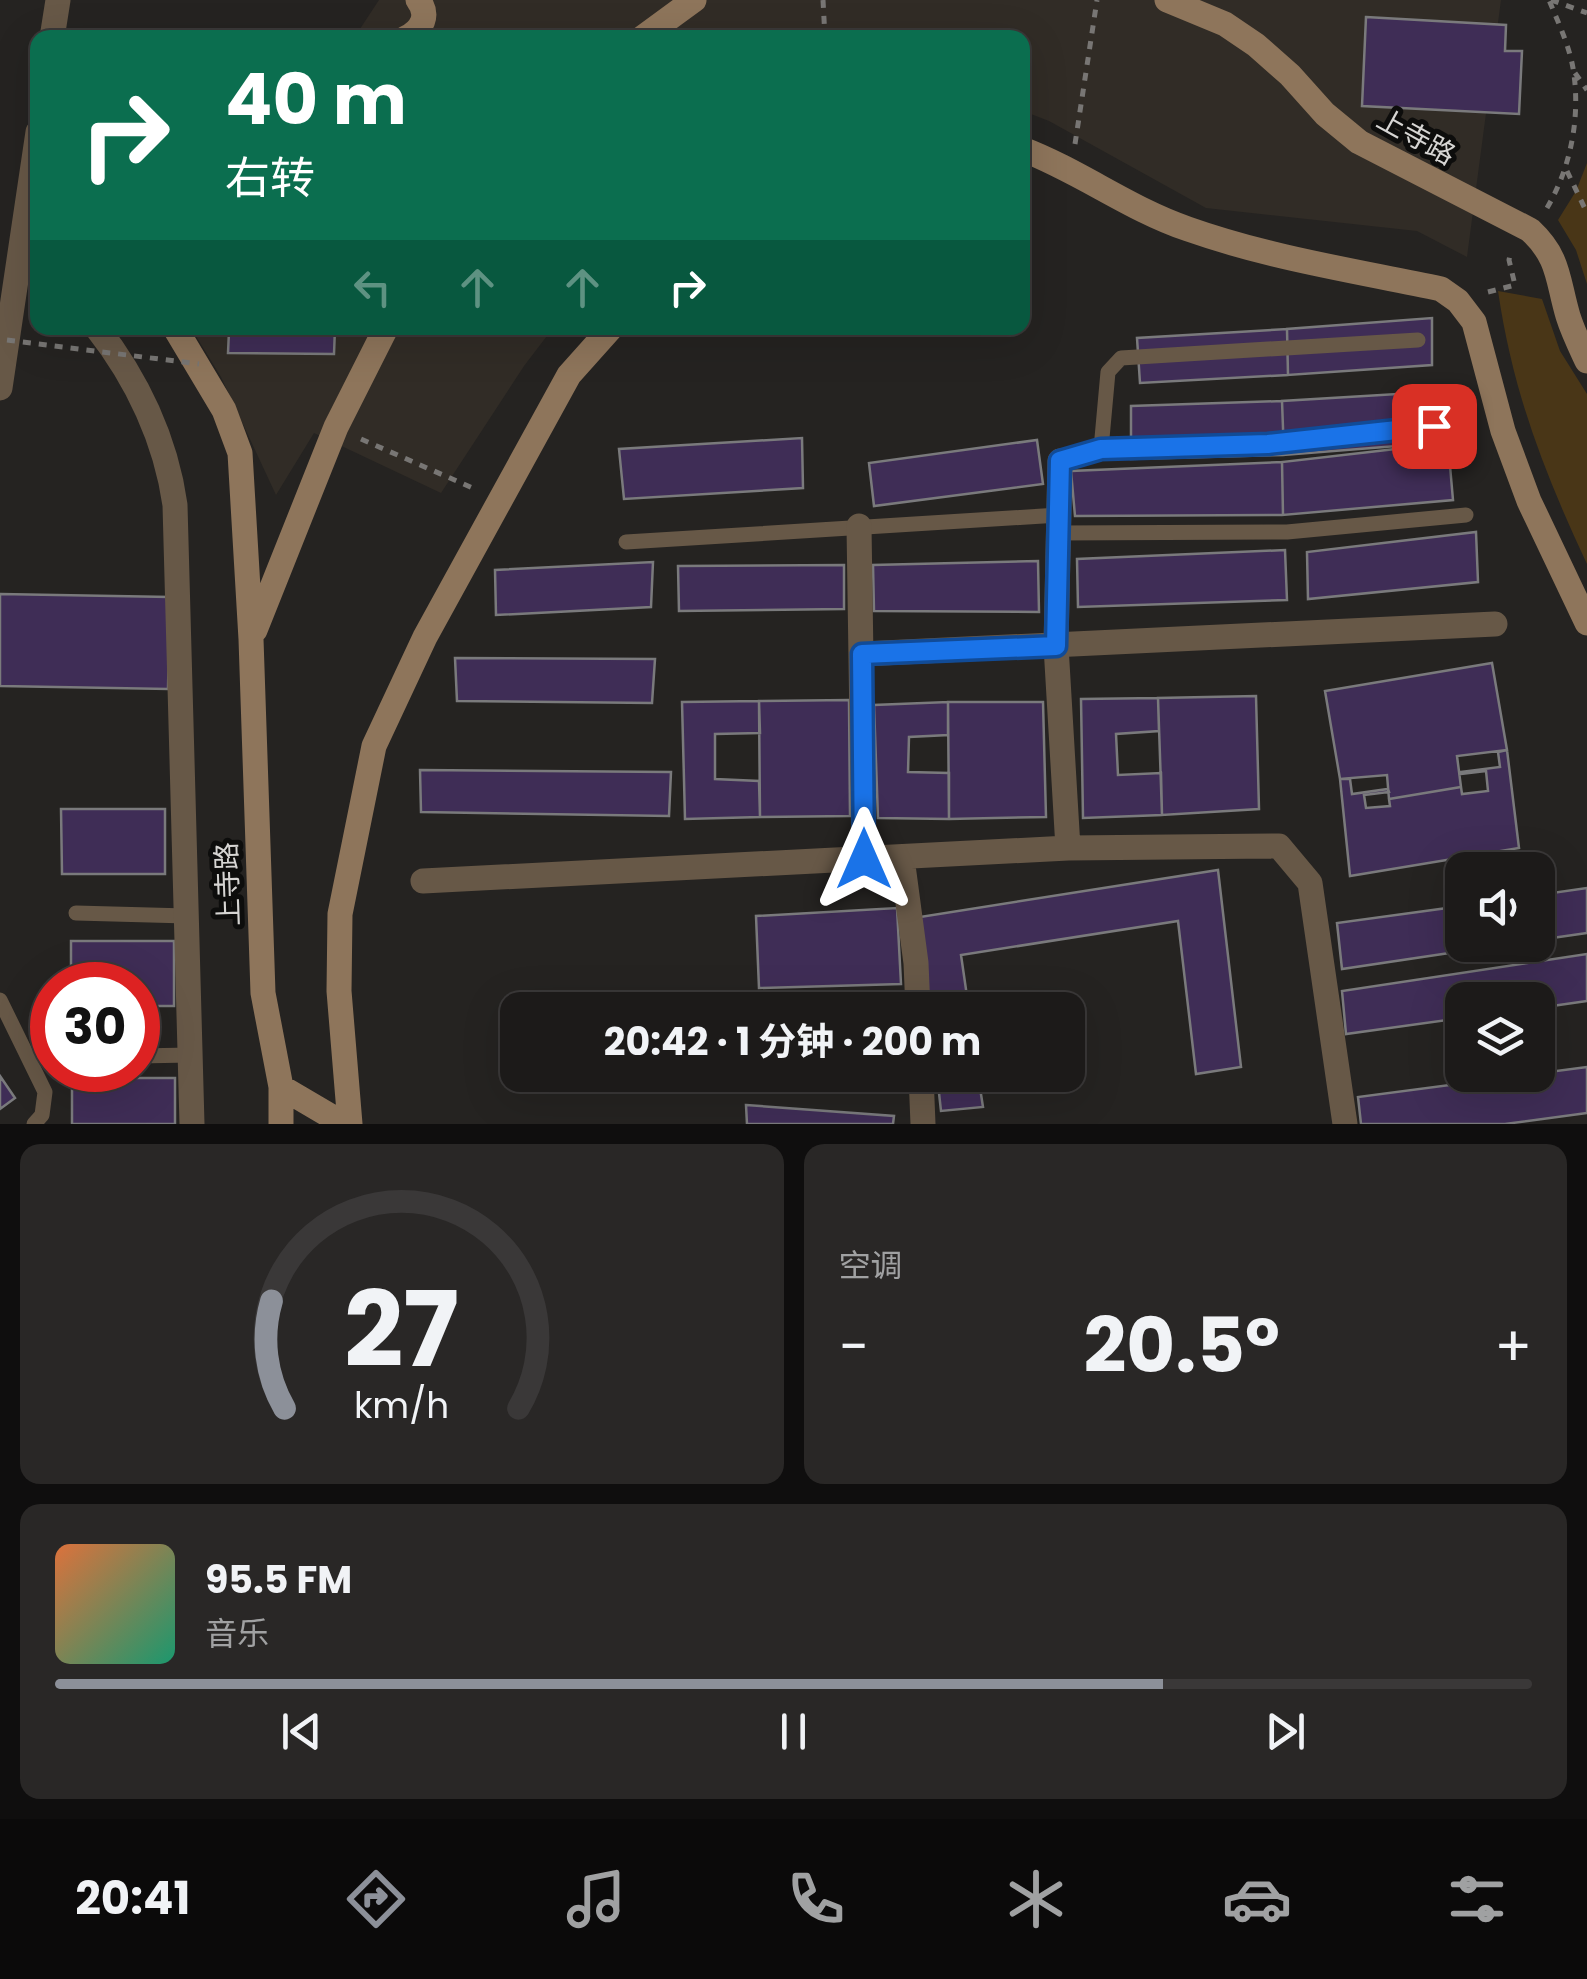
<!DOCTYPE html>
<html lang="zh">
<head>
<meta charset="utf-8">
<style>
  body { margin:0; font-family:Poppins,"Noto Sans SC",sans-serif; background:#292726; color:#f1f3f6; height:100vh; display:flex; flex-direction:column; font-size:38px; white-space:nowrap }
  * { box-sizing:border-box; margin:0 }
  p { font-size:32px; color:#a0a1a2 }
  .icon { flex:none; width:55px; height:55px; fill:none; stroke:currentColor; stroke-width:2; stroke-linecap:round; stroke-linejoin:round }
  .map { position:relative; height:1124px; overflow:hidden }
  .panel { display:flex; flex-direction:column; gap:20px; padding:20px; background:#0f0e0e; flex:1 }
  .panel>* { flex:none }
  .guide { position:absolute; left:30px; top:30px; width:1000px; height:305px; border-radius:20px; box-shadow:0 10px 40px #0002,0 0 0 2px #3a3838; background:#0b6e4f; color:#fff; overflow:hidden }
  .controls { position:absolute; left:1445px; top:852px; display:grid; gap:20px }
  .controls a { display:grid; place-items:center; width:110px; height:110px; border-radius:20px; background:#1c1a19; box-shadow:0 10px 40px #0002,0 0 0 2px #3a3838; font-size:50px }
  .speed { position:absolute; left:30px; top:962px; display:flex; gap:20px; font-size:50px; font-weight:700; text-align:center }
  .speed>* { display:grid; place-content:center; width:130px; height:130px; border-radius:50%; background:#1c1a19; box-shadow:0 10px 40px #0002,0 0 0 2px #3a3838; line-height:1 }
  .speed .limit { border:15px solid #d22; background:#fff; color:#111 }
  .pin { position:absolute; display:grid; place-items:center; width:85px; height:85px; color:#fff; margin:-42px; border-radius:20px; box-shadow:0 5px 15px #0006 }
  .me { position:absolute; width:110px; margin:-55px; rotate:0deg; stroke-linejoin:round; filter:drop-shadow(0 0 8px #0008) }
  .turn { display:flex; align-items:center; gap:35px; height:210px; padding:0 30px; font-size:45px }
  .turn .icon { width:130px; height:130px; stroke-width:2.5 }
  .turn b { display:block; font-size:70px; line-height:85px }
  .lanes { display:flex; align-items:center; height:95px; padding:0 30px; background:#0003; justify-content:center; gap:50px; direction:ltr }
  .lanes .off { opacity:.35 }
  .big { font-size:75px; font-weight:700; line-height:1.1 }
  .panel .card { flex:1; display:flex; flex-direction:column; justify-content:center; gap:15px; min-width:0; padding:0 35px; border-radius:20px; background:#292726 }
  .panel .dial { align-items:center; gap:0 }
  .dial svg { height:260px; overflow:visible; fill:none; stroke:#3a3838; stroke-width:7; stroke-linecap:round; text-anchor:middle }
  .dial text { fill:#f1f3f6; stroke:none }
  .song { display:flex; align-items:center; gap:30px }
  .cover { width:120px; height:120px; border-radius:15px; background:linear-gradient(135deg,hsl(20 70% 55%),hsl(160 70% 35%)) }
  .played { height:10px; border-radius:5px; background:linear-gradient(90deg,#8c9099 75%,#3a3838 75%) }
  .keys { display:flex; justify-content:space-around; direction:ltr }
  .heat { display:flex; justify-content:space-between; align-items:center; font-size:55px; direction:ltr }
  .panel .tiles { flex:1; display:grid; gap:20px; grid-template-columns:1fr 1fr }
  .card:last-child { grid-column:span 2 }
  .trip { position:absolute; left:500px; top:992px; width:585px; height:100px; border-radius:20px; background:#1c1a19; box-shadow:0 10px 40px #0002,0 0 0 2px #3a3838; font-weight:700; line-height:100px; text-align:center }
  .tabs { display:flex; height:160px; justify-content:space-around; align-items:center; background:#0b0a0a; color:#a0a1a2 }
  .tabs .icon { width:70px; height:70px }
  .tabs .selected { color:#8c9099 }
  .tabs b { font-size:45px; color:#f1f3f6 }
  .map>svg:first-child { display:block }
  .built { fill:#312c26 }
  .green { fill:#493617 }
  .building { fill:#3f2d56; stroke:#7a7a7c; stroke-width:2.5 }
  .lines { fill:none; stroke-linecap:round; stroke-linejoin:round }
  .path { stroke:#787674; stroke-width:5; stroke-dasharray:8 8; stroke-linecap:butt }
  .lane { stroke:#675847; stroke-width:15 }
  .street { stroke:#675847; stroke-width:25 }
  .secondary { stroke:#8e755b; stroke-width:25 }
  .path-bridge { stroke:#787674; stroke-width:5; stroke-dasharray:8 8; stroke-linecap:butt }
  .route-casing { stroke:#114b97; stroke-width:25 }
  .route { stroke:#1a73e8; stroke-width:18 }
  .labels { text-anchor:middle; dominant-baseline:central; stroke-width:10; stroke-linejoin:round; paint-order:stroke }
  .street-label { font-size:28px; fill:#d6d5d3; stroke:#0d0d0c }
</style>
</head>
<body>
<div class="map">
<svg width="1587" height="1124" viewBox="0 0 1587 1124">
  <rect width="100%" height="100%" fill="#252321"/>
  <!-- built -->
  <path class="built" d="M 379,0 L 1501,0 L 1467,257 L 1417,231 L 1206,208 L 1049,121 L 1023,111 L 1022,38 L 354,38 Z
    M 191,328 L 553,328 L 524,366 L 441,493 L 314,433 L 276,495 L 221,377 Z"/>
  <!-- green -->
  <path class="green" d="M 1587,163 L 1587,284 L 1576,250 L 1558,220 L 1576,191 Z
    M 1498,291 L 1542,299 L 1560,351 L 1587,394 L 1587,564 C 1544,472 1513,393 1498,291 Z"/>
  <!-- building -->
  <path class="building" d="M 1366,17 L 1506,25 L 1505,51 L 1522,51 L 1519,114 L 1362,106 Z
    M 1432,318 L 1432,365 L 1288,375 L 1287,329 Z
    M 220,328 L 335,328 L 334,354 L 228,353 L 229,331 Z
    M 1287,329 L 1288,375 L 1140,383 L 1137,338 Z
    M 1447,391 L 1447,442 L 1284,455 L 1282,401 Z
    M 1282,401 L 1284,455 L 1131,459 L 1131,406 Z
    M 802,438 L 803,488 L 624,499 L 619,449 Z
    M 1037,440 L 1043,484 L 874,506 L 869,463 Z
    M 1448,443 L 1453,500 L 1283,515 L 1282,462 Z
    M 1282,462 L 1283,515 L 1075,516 L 1071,471 Z
    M 1476,532 L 1478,582 L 1308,599 L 1307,552 Z
    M 1285,550 L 1287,600 L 1078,607 L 1077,559 Z
    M 1038,561 L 1039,612 L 874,611 L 873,565 Z
    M 653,562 L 651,607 L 496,615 L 495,570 Z
    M 844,565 L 844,609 L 679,611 L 678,566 Z
    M 0,594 L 170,597 L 168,689 L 0,686 Z
    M 455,658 L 655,659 L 652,703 L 457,701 Z
    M 1492,663 L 1507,750 L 1457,756 L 1461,787 L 1389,799 L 1387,775 L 1340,779 L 1325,691 Z
    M 1256,696 L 1259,809 L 1162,815 L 1158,698 Z
    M 1158,698 L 1159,731 L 1116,734 L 1118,775 L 1161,773 L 1162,815 L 1083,818 L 1081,699 Z
    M 849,700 L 850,816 L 760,817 L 759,701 Z
    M 759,701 L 760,733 L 715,734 L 715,779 L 759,781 L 760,817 L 685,819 L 682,702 Z
    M 948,702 L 1043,702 L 1046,817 L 949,819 Z
    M 948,702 L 948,735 L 909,737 L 908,772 L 949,773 L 949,819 L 878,818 L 874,705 Z
    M 1507,750 L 1519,848 L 1350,876 L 1340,779 L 1350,779 L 1352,794 L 1388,789 L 1389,792 L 1364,795 L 1366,808 L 1390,806 L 1389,799 L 1461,787 L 1462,794 L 1488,791 L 1486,771 L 1460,774 L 1460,772 L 1500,767 L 1498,752 Z
    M 420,770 L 671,772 L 669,816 L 421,812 Z
    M 61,809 L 165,809 L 165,874 L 62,874 Z
    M 1218,870 L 1241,1067 L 1196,1074 L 1178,921 L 961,955 L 969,1010 L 930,1010 L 920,917 Z
    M 1587,888 L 1587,933 L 1538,940 L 1538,895 Z
    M 1462,906 L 1462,945 L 1503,945 L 1342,969 L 1337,923 Z
    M 897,908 L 901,984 L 759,988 L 756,916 Z
    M 71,941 L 174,941 L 174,1006 L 138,1006 L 138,985 L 71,985 Z
    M 1587,954 L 1587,1001 L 1538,1008 L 1538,1000 L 1462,1000 L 1462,1018 L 1346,1034 L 1342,991 Z
    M 769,993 L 812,994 L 812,1010 L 768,1010 Z
    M 903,995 L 905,1010 L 833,1010 L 833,1002 Z
    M 1587,1067 L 1587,1113 L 1505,1124 L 1361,1124 L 1358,1097 Z
    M 766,1075 L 810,1075 L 810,1087 L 766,1087 Z
    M 937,1075 L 978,1075 L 983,1107 L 941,1111 Z
    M 0,1076 L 15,1098 L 0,1109 Z
    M 72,1078 L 175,1078 L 175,1124 L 72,1124 Z
    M 746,1105 L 894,1116 L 893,1124 L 747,1124 Z"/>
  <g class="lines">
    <!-- path -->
    <path class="path" d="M 823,0 L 825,38
      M 1551,0 L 1587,13
      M 1575,73 L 1587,90
      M 1075,144 L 1097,0
      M 1567,171 L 1587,213
      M 1547,208 C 1571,167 1581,116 1573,68 C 1569,45 1558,22 1549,0
      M 1488,292 L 1515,285 L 1509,260 L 1511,250
      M 361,439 L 475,489"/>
    <!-- lane -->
    <path class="lane" d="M 1101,449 L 1108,372 L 1121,358 L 1418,340
      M 1060,461 L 1101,449 L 1268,444 L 1434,426
      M 1058,533 L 1287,532 L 1466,515
      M 626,542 L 1059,515
      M 76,913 L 187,916
      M 0,1000 L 45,1092 L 42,1115 L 34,1124
      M 138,1056 L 190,1055"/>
    <!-- street -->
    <path class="street" d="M 52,38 L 58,0
      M 97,328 C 137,379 166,440 175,505 L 192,1124
      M 0,388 L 38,132
      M 1060,461 L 1056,646 L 1068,848
      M 859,526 L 864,859
      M 862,654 L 1495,624
      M 902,858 L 916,963 L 918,1010
      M 423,881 L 1068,848 L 1279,846 L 1310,883 L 1345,1124
      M 921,1075 L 923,1124"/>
    <!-- secondary -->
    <path class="secondary" d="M 1167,0 L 1225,24 L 1256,45 L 1290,75 L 1325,114 L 1359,142 L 1530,230 C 1560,258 1557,279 1568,316 C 1573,332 1580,346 1587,361
      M 406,38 C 422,30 430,15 418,0
      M 642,38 L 694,0
      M 1022,149 C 1080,171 1129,209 1188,229 C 1270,258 1356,271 1441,289 L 1458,301 L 1474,322 L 1503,431 L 1529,501 L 1587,623
      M 175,328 L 224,410 L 240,453 L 251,639 L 263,993 L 281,1087 L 281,1124
      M 255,630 L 336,427 L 386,328
      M 281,1087 L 344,1124
      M 350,1124 L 339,991 L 340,914 L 374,746 L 425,637 L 569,375 L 611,328"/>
    <!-- path-bridge -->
    <path class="path-bridge" d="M 7,340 L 199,364"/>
  </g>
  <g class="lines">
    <defs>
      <path id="route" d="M 864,859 L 862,654 L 1056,646 L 1060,461 L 1101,449 L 1268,444 L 1434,426"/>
    </defs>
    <!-- route casing -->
    <use href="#route" class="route-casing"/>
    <!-- route -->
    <use href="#route" class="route"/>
  </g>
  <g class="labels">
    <!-- street labels -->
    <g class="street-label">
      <text transform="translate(1416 137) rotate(29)">上寺路</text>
      <text transform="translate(228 884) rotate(-92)">上寺路</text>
    </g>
  </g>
</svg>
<div class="controls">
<a><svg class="icon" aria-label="sound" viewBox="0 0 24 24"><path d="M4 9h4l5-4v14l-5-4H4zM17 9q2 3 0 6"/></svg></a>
<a><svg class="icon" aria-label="layers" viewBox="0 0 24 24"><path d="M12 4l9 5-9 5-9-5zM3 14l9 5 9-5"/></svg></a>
</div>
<div class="speed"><div class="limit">30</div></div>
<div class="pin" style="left:1434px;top:426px;background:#d93025"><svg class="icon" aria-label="arrive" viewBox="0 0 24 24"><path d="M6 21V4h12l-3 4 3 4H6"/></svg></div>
<svg class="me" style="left:864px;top:859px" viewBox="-20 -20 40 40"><path d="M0-17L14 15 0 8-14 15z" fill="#1a73e8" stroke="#fff" stroke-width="4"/></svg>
<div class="trip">20:42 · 1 分钟 · 200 m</div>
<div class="guide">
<div class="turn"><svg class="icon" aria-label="right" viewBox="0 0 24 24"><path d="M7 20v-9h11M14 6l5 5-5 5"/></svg><div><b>40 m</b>右转</div></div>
<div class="lanes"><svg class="icon off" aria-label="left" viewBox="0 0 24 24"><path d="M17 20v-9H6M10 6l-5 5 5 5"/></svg><svg class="icon off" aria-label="ahead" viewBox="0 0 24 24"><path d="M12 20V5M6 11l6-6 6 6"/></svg><svg class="icon off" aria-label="ahead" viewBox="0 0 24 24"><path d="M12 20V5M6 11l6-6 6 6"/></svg><svg class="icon" aria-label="right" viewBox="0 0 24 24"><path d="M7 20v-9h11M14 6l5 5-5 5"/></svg></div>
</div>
</div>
<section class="panel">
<div class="tiles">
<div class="card dial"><svg viewBox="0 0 100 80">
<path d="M14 69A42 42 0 1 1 86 69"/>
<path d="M14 69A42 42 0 0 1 10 36" stroke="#8c9099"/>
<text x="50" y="56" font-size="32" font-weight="700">27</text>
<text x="50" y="72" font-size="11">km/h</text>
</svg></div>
<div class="card"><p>空调</p>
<div class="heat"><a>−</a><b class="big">20.5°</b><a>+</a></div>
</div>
<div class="card">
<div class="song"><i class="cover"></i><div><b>95.5 FM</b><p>音乐</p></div></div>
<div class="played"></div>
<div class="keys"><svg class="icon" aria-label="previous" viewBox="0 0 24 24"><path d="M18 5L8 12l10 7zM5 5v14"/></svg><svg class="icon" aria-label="pause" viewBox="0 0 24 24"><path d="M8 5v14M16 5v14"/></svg><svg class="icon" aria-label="next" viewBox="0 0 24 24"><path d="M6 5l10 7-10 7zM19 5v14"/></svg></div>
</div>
</div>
</section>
<nav class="tabs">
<b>20:41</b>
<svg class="icon selected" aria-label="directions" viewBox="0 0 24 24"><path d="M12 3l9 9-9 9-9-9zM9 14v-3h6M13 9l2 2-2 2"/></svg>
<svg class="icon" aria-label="music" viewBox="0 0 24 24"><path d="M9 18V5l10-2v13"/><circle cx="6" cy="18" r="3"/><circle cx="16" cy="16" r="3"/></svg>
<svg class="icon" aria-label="phone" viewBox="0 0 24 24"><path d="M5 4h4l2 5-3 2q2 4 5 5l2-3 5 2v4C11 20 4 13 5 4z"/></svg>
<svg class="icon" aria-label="climate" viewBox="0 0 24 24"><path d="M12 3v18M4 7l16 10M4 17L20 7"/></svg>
<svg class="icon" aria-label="car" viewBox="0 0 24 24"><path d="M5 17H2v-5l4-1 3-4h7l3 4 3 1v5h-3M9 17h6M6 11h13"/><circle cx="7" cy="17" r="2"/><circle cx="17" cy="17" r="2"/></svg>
<svg class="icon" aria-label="filters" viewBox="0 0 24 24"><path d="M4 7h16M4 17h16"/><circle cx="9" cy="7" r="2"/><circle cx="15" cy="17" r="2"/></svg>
</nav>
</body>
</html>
